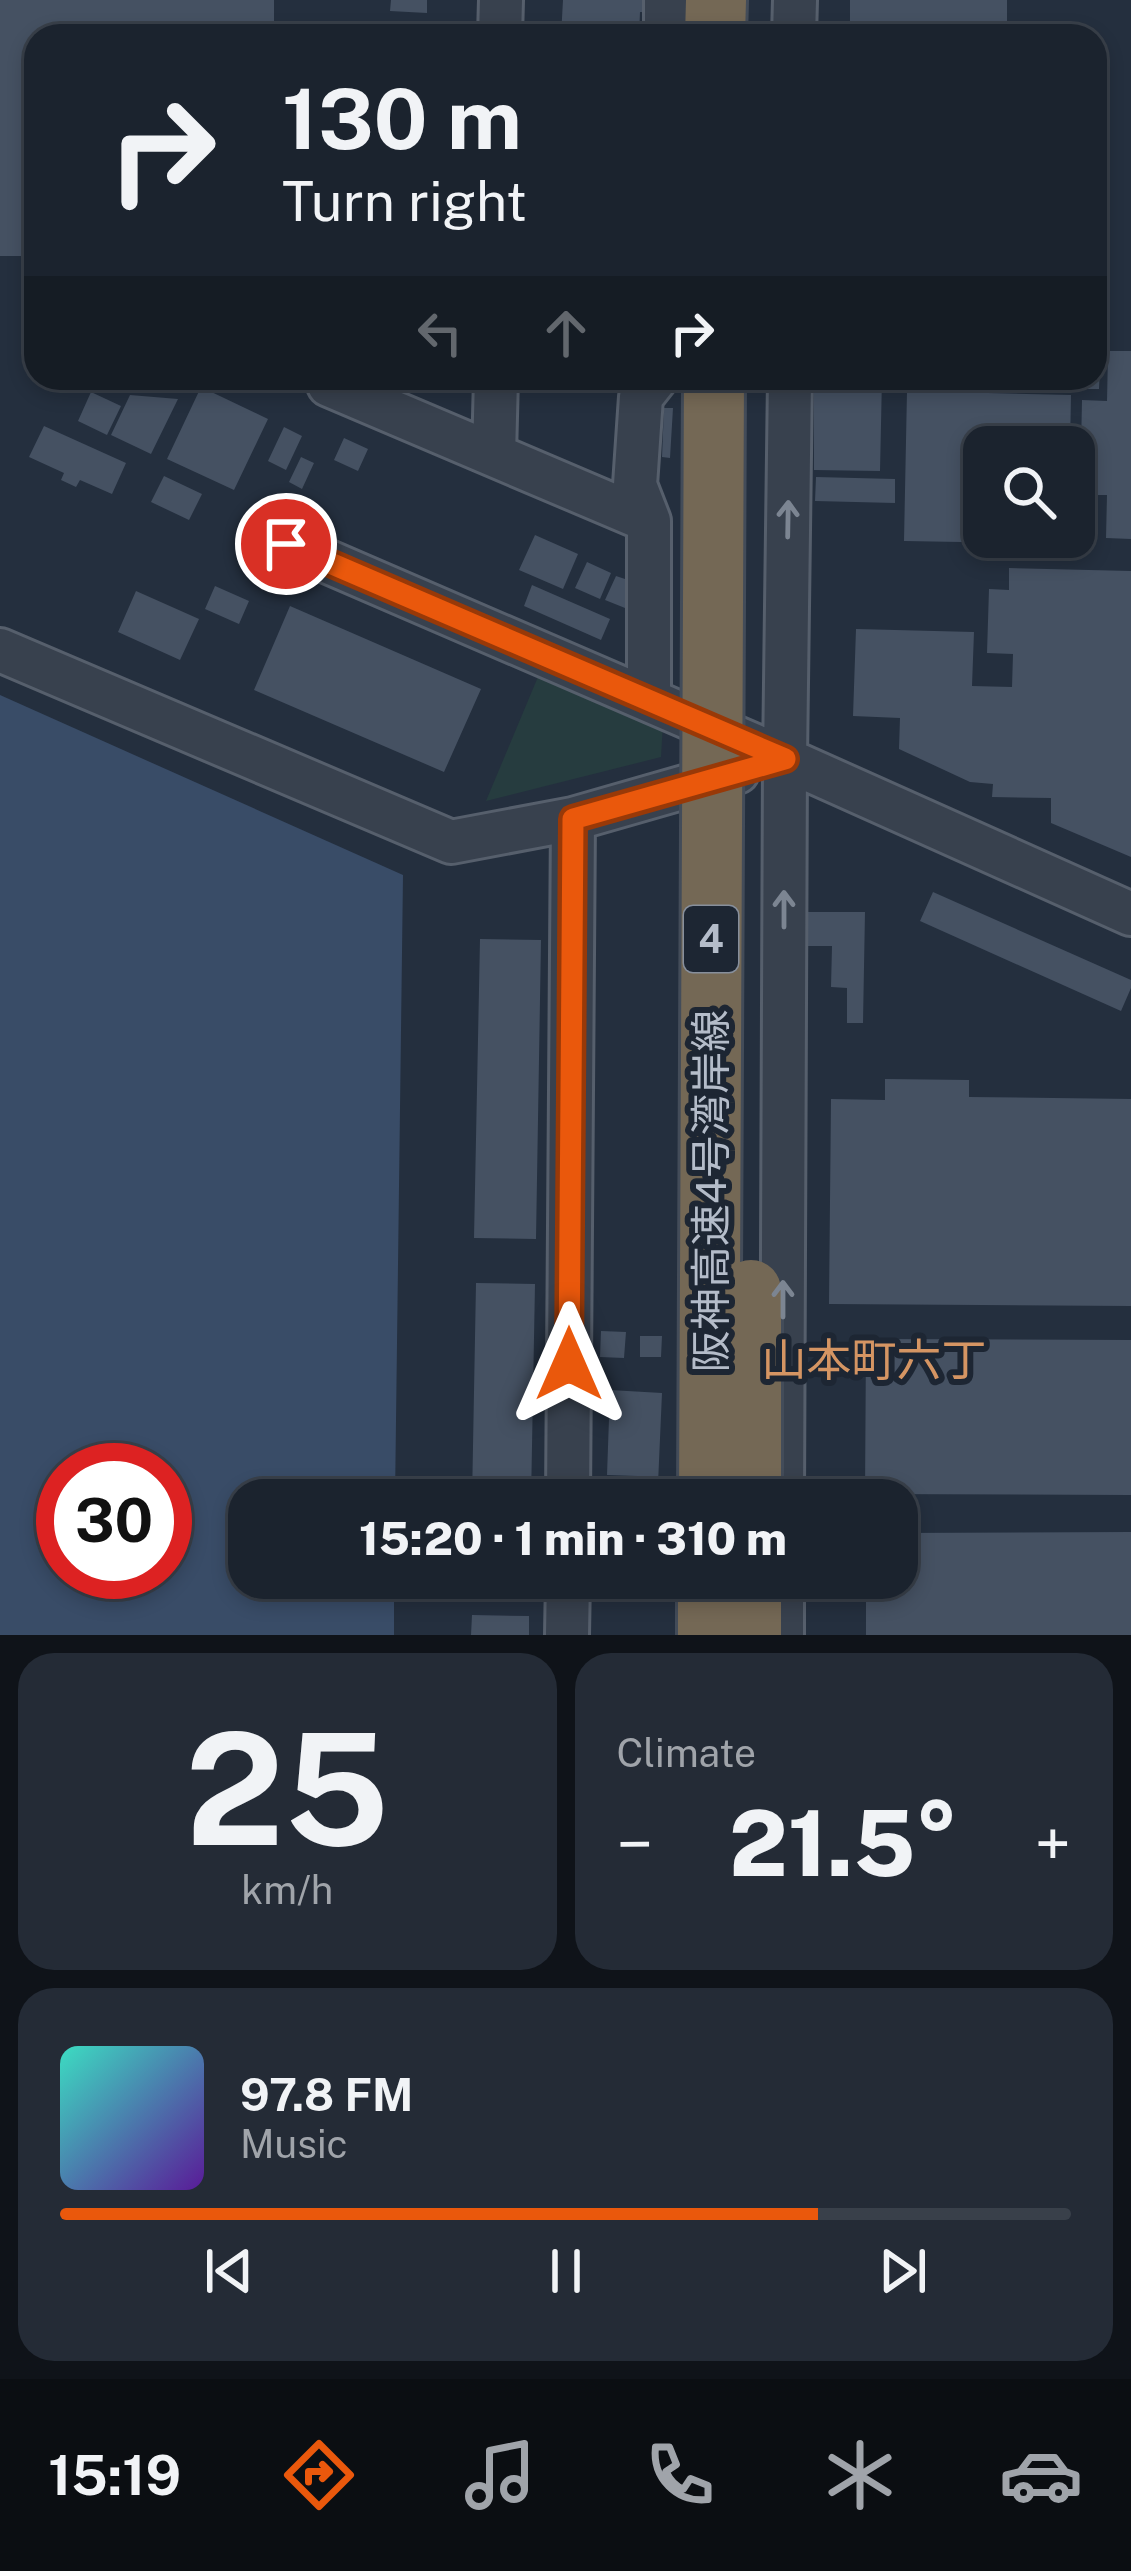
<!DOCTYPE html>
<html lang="en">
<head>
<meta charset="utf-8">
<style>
  body { margin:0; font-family:"Public Sans","Noto Sans JP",sans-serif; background:#242b36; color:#f1f3f6; height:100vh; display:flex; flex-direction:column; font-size:45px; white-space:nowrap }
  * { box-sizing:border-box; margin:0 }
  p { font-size:39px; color:#a0a4aa }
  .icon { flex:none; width:66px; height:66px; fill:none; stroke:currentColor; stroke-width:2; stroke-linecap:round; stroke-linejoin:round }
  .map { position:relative; height:1635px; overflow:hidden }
  .details { display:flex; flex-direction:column; gap:18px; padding:18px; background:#0f1319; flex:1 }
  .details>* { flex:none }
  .guide { position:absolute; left:24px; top:24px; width:1083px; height:366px; border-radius:36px; box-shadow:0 6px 18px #0003,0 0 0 3px #39404a; background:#1b232e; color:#f1f3f6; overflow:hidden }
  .buttons { position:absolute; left:963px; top:426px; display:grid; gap:24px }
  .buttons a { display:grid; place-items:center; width:132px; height:132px; border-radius:24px; background:#1b232e; box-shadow:0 6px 18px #0003,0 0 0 3px #39404a; font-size:60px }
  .speed { position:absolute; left:36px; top:1443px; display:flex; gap:24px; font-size:60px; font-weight:700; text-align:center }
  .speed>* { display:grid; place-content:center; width:156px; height:156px; border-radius:50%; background:#1b232e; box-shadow:0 6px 18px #0003,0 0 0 3px #39404a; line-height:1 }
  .speed .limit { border:18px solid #d22; background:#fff; color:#111 }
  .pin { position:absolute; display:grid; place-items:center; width:102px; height:102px; color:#fff; margin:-51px; border:6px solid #fff; border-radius:50%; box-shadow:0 3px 12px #0007 }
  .me { position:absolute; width:132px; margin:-66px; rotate:0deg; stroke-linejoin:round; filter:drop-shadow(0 0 9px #0008) }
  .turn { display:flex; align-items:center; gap:42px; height:252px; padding:0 60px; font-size:54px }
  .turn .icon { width:156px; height:156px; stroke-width:2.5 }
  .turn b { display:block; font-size:84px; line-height:102px }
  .lanes { display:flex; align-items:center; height:114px; padding:0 60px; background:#0003; justify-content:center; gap:60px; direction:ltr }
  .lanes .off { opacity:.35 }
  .big { font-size:90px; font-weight:800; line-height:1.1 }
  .details .tile { flex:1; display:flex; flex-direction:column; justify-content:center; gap:18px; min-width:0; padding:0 42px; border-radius:36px; background:#242b36 }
  .details .dial { align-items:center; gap:0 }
  .dial b { font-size:156px; line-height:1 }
  .song { display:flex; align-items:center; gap:36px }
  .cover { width:144px; height:144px; border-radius:18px; background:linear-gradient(135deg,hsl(170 70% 55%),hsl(270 70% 35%)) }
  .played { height:12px; border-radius:6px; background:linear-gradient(90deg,#ea580c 75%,#39404a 75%) }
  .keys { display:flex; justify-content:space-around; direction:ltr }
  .heat { display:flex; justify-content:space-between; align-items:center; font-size:66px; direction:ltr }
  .details .tiles { flex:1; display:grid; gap:18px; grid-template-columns:1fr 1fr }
  .tile:last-child { grid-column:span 2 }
  .trip { position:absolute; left:228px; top:1479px; width:690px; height:120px; border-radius:36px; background:#1b232e; box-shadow:0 6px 18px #0003,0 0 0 3px #39404a; font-weight:800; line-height:120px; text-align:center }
  .tabs { display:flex; height:192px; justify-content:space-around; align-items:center; background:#0b0e12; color:#a0a4aa }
  .tabs .icon { width:84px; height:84px }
  .tabs .current { color:#ea580c }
  .tabs b { font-size:54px; color:#f1f3f6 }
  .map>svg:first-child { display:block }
  .green { fill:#263c3f }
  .water { fill:#394c67; fill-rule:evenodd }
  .building { fill:#455162 }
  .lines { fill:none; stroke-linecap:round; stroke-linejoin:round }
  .minor-casing { stroke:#565f6c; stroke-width:48 }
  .highway-casing { stroke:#434c59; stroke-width:66 }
  .minor { stroke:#38414e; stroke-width:42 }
  .highway { stroke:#746855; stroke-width:60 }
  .highway-bridge-casing { stroke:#434c59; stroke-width:66; stroke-linecap:butt }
  .highway-bridge { stroke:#746855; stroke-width:60 }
  .oneway { stroke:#7c8592 }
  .route-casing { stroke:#983908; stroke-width:30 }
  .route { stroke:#ea580c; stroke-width:21 }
  .labels { text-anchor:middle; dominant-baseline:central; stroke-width:12; stroke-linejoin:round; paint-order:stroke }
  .shield { fill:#1d2633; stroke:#878f9c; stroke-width:3 }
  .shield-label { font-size:39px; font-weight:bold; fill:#b4bcc9 }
  .street-label { font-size:42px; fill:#b4bcc9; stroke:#1d2633 }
  .neighbourhood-label { font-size:45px; fill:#d59563; stroke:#1d2633 }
</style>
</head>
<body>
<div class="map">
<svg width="1131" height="1635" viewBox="0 0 1131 1635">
  <rect width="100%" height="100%" fill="#242f3e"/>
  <!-- green -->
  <path class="green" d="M 540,672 L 663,723 L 661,757 L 486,801 Z"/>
  <!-- water -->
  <path class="water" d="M 0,695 L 403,875 L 395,1500 L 249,1500 L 249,1578 L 394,1578 L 394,1635 L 0,1635 ZM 63,1470 L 165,1470 L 165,1572 L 63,1572 Z"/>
  <!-- building -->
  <path class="building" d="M 0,0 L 274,0 L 274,36 L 36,36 L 36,256 L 0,256 Z
    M 391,0 L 427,0 L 427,13 L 390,11 Z
    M 563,0 L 646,0 L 646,12 L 640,12 L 639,36 L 561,36 Z
    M 850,0 L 1007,0 L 1007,36 L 850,36 Z
    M 427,24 L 463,24 L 463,36 L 427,36 Z
    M 1108,351 L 1131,351 L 1131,539 L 1106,538 L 1107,495 L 1080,495 L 1082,400 L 1107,401 Z
    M 1095,367 L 1100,367 L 1099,389 L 1072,389 L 1072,378 L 1095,378 Z
    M 814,378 L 882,378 L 880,471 L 814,470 Z
    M 201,387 L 268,419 L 234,490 L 167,459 Z
    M 907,391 L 1071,395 L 1070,447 L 984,447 L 984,537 L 1068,537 L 1068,544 L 904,541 Z
    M 91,392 L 121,406 L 107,435 L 78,421 Z
    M 130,395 L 178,399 L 151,454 L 111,435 Z
    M 664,408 L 673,408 L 670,458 L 662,457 Z
    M 44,426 L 126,463 L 112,494 L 80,480 L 76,487 L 61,480 L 64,473 L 29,457 Z
    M 284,427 L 302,436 L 286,470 L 268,461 Z
    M 344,438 L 368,449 L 358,471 L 334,460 Z
    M 301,457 L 314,463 L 302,489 L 289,482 Z
    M 164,476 L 202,494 L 189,520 L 151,502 Z
    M 816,477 L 895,479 L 895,503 L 815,501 Z
    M 246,513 L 264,521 L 256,539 L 237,531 Z
    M 535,535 L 578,554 L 563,589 L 519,570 Z
    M 587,562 L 611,573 L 600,599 L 575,588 Z
    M 1009,568 L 1131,571 L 1131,857 L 1051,823 L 1051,798 L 992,797 L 993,784 L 970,782 L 899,749 L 900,718 L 853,716 L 856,629 L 974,632 L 972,686 L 1012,687 L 1013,654 L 987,653 L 989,589 L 1009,590 Z
    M 616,576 L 628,580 L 625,608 L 605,600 Z
    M 532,585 L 610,619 L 601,640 L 524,606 Z
    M 215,586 L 249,601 L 239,624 L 205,609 Z
    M 136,591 L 199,619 L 180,660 L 118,632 Z
    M 290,606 L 481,689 L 444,772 L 254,690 Z
    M 933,892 L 1131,980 L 1131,988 L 1121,1011 L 920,921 Z
    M 808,912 L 865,912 L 863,1023 L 847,1023 L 847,988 L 831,987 L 832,946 L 808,946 Z
    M 480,939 L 541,940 L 536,1239 L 474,1238 Z
    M 885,1079 L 969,1080 L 969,1097 L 1131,1099 L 1131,1306 L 829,1304 L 831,1099 L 885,1100 Z
    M 476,1283 L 535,1284 L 531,1500 L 472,1500 Z
    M 601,1331 L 626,1332 L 624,1358 L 600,1357 Z
    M 640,1336 L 662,1336 L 661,1357 L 640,1357 Z
    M 866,1339 L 1131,1340 L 1131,1495 L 865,1494 Z
    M 610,1390 L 662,1393 L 658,1484 L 637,1483 L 637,1476 L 607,1475 Z
    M 1131,1532 L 1131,1635 L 866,1635 L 866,1578 L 897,1578 L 897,1533 Z
    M 472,1615 L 529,1616 L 529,1635 L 471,1635 Z"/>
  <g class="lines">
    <defs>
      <path id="minor" d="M 500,36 L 501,0
        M 666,36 L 666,0
        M 794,36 L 795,0
        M 329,385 L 649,521 L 649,699
        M 494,455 L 496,378
        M 649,521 L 635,485 L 641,397 L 656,378
        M 287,544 L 785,759 L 1131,914
        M 0,650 L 451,842 L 573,819 L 737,772
        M 568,1500 L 573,819
        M 782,1500 L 785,759 L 790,378
        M 567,1635 L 568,1578
        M 782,1635 L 782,1578"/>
      <path id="highway" d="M 715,36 L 716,0
        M 751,1578 L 751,1635
        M 708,1635 L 708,1578"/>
    </defs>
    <!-- minor casing -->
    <use href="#minor" class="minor-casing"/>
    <!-- highway casing -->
    <use href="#highway" class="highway-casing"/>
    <!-- minor -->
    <use href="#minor" class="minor"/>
    <!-- highway -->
    <use href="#highway" class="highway"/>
    <defs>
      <path id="highway-bridge" d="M 751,1290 L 751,1500
        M 709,1500 L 714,378"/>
    </defs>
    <!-- highway-bridge casing -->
    <use href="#highway-bridge" class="highway-bridge-casing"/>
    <!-- highway-bridge -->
    <use href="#highway-bridge" class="highway-bridge"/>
  </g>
  <!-- one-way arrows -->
  <defs><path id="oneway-shaft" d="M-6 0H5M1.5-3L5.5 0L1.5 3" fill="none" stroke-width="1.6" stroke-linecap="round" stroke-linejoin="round" transform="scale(3)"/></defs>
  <g class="oneway">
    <use href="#oneway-shaft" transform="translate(788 519) rotate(-89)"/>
    <use href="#oneway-shaft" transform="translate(784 909) rotate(-90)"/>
    <use href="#oneway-shaft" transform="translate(783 1299) rotate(-90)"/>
  </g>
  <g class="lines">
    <defs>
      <path id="route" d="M 286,544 L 785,759 L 573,819 L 569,1364"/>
    </defs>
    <!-- route casing -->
    <use href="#route" class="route-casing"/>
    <!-- route -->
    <use href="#route" class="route"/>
  </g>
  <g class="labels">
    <!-- shield labels -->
    <rect class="shield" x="684" y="906" width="54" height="66" rx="9"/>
    <g class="shield-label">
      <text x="711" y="939">4</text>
    </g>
    <!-- street labels -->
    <g class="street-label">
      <text transform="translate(710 1191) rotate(-90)">阪神高速4号湾岸線</text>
    </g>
    <!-- neighbourhood labels -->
    <g class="neighbourhood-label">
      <text x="874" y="1359">山本町六丁</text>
    </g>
  </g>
</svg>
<div class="buttons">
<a><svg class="icon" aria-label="search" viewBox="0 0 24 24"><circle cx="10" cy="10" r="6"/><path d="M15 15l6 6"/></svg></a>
</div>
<div class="speed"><div class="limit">30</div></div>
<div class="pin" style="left:286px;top:544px;background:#d93025"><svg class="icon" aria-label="arrive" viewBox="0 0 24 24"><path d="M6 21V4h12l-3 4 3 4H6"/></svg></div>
<svg class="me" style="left:569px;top:1364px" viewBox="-20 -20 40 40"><path d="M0-17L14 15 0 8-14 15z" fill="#ea580c" stroke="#fff" stroke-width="4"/></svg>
<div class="trip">15:20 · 1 min · 310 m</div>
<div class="guide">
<div class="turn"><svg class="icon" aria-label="right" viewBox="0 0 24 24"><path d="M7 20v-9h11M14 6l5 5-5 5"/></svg><div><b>130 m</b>Turn right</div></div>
<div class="lanes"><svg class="icon off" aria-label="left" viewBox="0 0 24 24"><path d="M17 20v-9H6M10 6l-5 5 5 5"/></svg><svg class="icon off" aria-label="ahead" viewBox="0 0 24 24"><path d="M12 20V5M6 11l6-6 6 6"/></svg><svg class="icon" aria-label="right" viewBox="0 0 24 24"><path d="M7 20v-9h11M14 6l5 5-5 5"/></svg></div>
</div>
</div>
<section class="details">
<div class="tiles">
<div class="tile dial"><b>25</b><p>km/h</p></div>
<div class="tile"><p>Climate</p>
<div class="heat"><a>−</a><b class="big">21.5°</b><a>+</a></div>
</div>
<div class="tile">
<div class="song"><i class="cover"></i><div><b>97.8 FM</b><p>Music</p></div></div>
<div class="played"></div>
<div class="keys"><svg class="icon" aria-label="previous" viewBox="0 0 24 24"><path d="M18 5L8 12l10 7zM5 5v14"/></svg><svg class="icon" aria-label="pause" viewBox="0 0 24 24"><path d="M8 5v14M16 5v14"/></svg><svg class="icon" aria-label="next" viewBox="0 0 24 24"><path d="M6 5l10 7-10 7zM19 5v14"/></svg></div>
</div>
</div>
</section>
<nav class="tabs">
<b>15:19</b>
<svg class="icon current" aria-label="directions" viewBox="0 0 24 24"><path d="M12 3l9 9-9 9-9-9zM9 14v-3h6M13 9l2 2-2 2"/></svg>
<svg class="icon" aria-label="music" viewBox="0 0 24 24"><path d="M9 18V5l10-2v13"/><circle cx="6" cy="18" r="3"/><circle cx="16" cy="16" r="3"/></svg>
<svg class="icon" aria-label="phone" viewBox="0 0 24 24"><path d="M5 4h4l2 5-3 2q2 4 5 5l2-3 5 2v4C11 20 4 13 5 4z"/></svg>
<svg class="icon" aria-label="climate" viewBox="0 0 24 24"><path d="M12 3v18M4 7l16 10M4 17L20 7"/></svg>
<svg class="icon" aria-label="car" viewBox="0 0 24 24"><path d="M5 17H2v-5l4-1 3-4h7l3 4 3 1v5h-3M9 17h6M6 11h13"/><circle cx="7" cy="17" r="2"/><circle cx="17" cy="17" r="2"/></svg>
</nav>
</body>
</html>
